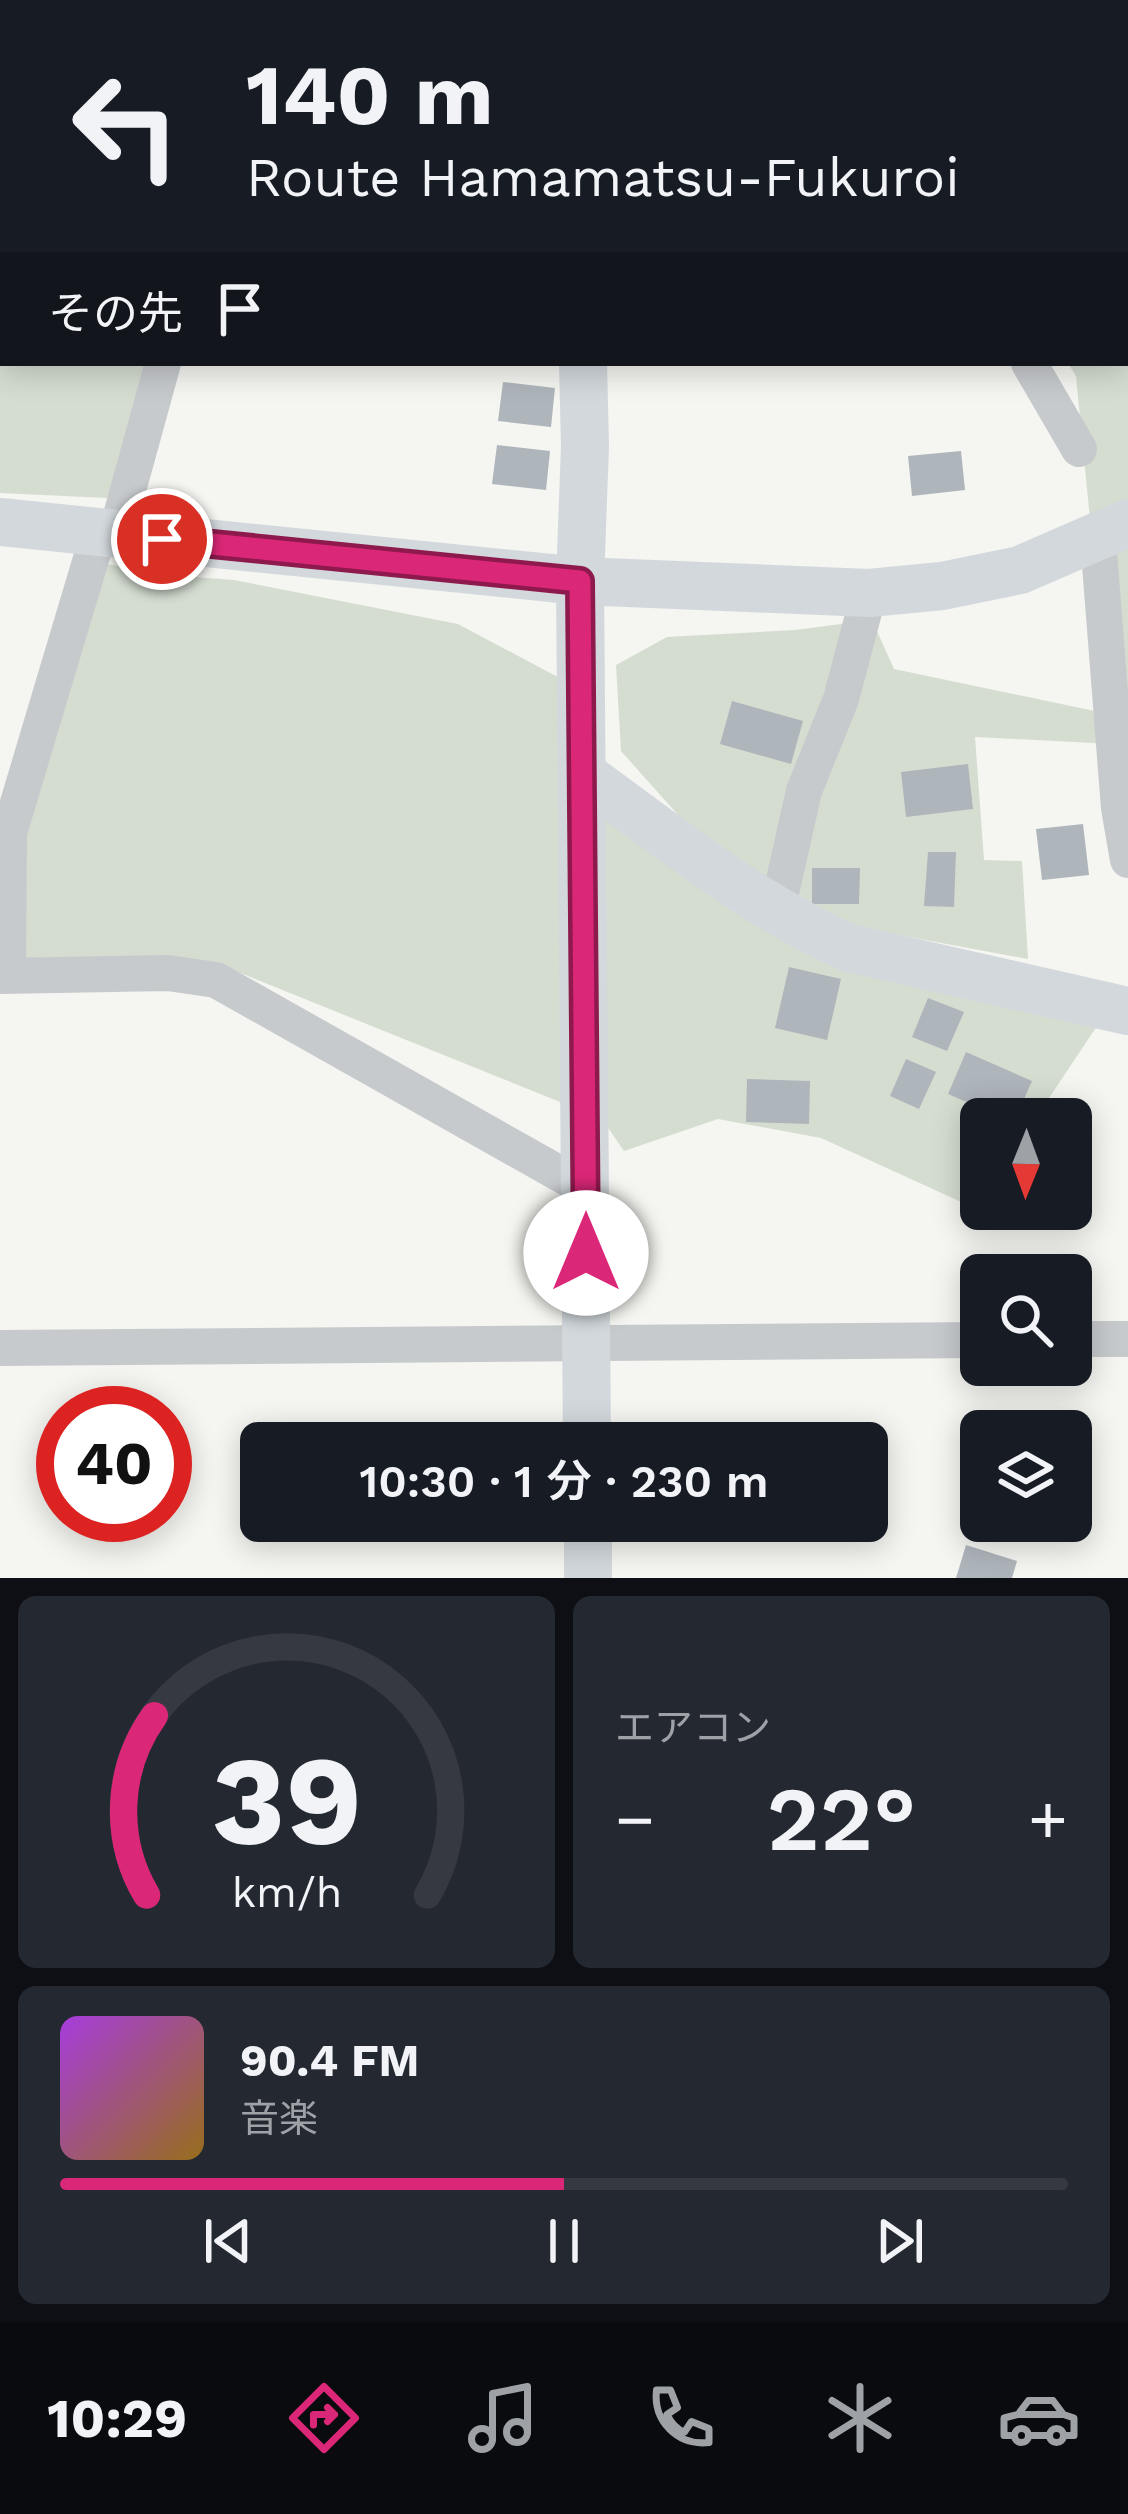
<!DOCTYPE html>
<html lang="ja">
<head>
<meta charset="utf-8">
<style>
  body { margin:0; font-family:"Work Sans","Noto Sans JP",sans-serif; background:#242831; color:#f1f3f6; height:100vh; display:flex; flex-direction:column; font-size:45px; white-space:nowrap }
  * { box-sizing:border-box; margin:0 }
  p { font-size:39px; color:#9ea1a6 }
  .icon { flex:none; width:66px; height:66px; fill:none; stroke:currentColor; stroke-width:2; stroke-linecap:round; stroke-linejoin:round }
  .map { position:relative; height:1578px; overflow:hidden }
  .panel { display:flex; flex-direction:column; gap:18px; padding:18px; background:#0d0f14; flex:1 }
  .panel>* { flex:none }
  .guide { position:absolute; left:0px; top:0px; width:1128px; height:366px; box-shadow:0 6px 30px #0003; background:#171b24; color:#f1f3f6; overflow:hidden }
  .needle { width:78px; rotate:181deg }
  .buttons { position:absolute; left:960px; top:1098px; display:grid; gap:24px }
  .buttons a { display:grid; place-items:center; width:132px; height:132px; border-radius:18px; background:#171b24; box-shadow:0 6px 30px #0003; font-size:60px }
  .speed { position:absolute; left:36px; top:1386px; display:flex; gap:24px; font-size:60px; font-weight:700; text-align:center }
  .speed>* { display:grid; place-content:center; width:156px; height:156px; border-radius:50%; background:#171b24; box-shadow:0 6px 30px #0003; line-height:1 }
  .speed .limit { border:18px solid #d22; background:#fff; color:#111 }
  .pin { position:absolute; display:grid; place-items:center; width:102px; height:102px; color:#fff; margin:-51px; border:6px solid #fff; border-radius:50%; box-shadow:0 3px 12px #0007 }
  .me { position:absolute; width:132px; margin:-66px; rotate:0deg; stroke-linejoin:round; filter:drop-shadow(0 0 9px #0008) }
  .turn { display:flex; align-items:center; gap:42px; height:252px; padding:0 48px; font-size:54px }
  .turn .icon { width:156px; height:156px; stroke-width:2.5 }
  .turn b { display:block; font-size:84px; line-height:102px }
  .then { display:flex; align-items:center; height:114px; padding:0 48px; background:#0003; gap:24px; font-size:45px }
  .big { font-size:90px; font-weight:600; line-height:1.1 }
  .panel .widget { flex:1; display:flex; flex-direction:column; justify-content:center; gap:18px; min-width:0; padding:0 42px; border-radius:18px; background:#242831 }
  .panel .dial { align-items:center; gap:0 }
  .dial svg { height:312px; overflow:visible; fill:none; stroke:#363941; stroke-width:7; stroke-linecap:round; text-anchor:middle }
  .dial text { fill:#f1f3f6; stroke:none }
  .song { display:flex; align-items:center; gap:36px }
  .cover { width:144px; height:144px; border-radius:18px; background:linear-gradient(135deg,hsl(280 70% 55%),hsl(40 70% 35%)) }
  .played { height:12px; border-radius:6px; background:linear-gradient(90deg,#db2777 50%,#363941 50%) }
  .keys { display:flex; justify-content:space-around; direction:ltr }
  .heat { display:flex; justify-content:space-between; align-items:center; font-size:66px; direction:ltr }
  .panel .tiles { flex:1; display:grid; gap:18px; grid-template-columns:1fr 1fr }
  .widget:last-child { grid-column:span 2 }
  .trip { position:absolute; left:240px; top:1422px; width:648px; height:120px; border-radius:18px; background:#171b24; box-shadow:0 6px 30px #0003; font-weight:600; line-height:120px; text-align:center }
  .dock { display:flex; height:192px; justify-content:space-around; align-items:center; background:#090b0e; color:#9ea1a6 }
  .dock .icon { width:84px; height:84px }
  .dock .current { color:#db2777 }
  .dock b { font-size:54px; color:#f1f3f6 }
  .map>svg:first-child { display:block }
  .green { fill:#d5ddd1 }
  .building { fill:#aeb5bb }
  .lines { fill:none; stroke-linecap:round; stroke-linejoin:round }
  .street { stroke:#c7cacd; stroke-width:36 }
  .secondary { stroke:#d2d8dc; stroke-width:48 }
  .route-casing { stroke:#8e194d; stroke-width:30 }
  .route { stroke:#db2777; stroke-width:21 }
</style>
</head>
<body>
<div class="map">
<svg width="1128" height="1578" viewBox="0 0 1128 1578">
  <rect width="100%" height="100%" fill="#f5f5f1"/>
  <!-- green -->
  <path class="green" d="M 582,0 L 788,0 L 797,3 L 583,3 Z
    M 1128,303 L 1128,860 L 1112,744 L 975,737 L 984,860 L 1022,861 L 1028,959 L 839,924 L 688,826 L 621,751 L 616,665 L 667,637 L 795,630 L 872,620 L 894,669 L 1109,714 L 1076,376 L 1068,363 L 1125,363 Z
    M 0,315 L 3,363 L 162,363 L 107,498 L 0,493 Z
    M 107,564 L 167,575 L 234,580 L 458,624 L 586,692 L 612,820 L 808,950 L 1103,1017 L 1035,1119 L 981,1119 L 981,1201 L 959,1201 L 821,1138 L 718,1119 L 624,1151 L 602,1119 L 223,966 L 14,960 L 18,821 Z"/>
  <!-- building -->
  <path class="building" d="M 503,382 L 555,388 L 551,427 L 498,421 Z
    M 497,445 L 550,451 L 546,490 L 492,484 Z
    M 961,451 L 965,490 L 912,496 L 908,456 Z
    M 732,701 L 803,721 L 791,764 L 720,744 Z
    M 968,764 L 973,809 L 906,817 L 901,772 Z
    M 1083,824 L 1089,875 L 1042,880 L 1036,829 Z
    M 928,852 L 956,852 L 954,907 L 924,906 Z
    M 812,868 L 860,868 L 859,904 L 812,904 Z
    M 789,967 L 841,979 L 827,1040 L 775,1028 Z
    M 928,998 L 964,1012 L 947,1051 L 912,1037 Z
    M 966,1052 L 1032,1081 L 1015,1119 L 1006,1119 L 948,1094 Z
    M 906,1059 L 936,1072 L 919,1109 L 890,1096 Z
    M 747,1079 L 810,1081 L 809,1124 L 746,1122 Z
    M 966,1545 L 1017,1561 L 1012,1578 L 956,1578 Z"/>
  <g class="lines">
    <!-- street -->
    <path class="street" d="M 965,0 L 965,3
      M 0,302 L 3,303
      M 1029,363 L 1079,449
      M 116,534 L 163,363
      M 1098,539 L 1119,808 L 1128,860
      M 777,911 L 804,791 L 841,699 L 869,593
      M 0,976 L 168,973 L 216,980 L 585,1188
      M 8,976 L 9,833 L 99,532
      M 1071,1339 L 1128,1339
      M 0,1348 L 981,1340"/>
    <!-- secondary -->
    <path class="secondary" d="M 554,0 L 554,3
      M 583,363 L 585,446 L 580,581 L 587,1443
      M 0,522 L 580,581 L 869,593 L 942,586 L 1020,570 L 1128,523
      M 582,774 C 668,836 752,905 849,948 L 1128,1011
      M 588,1521 L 588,1578"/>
  </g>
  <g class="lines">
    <defs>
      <path id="route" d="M 162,539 L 580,581 L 586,1253"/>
    </defs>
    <!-- route casing -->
    <use href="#route" class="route-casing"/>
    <!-- route -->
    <use href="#route" class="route"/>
  </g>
</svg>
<div class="buttons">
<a><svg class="needle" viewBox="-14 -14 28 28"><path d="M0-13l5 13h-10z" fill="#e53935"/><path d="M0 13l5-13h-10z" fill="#9ea1a6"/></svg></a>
<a><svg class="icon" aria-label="search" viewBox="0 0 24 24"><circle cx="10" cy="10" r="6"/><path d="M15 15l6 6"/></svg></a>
<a><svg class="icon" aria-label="layers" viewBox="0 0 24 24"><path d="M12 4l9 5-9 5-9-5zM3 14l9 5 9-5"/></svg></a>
</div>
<div class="speed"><div class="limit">40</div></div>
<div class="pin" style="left:162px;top:539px;background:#d93025"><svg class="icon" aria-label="arrive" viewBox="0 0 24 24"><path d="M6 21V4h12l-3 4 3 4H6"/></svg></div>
<svg class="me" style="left:586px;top:1253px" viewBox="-20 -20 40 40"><circle r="19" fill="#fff"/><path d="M0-13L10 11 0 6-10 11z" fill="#db2777"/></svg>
<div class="trip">10:30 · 1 分 · 230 m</div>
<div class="guide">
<div class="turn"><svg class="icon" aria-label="left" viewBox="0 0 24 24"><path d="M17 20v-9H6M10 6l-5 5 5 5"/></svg><div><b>140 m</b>Route Hamamatsu-Fukuroi</div></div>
<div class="then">その先<svg class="icon" aria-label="arrive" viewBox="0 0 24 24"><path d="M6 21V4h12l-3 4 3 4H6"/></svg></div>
</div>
</div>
<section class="panel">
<div class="tiles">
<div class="widget dial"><svg viewBox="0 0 100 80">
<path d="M14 69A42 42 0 1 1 86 69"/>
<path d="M14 69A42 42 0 0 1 16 23" stroke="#db2777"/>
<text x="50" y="56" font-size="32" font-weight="700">39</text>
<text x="50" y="72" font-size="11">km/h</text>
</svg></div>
<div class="widget"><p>エアコン</p>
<div class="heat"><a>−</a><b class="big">22°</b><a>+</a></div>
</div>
<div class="widget">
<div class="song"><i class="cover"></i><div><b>90.4 FM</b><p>音楽</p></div></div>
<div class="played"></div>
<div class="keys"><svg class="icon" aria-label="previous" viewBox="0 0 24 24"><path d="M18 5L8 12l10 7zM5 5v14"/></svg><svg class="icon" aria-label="pause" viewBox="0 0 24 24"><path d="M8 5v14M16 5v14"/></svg><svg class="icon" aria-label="next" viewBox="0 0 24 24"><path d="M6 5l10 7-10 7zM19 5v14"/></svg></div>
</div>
</div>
</section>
<nav class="dock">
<b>10:29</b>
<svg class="icon current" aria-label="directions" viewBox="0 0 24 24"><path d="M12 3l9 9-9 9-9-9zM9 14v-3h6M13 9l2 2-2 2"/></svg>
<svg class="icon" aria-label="music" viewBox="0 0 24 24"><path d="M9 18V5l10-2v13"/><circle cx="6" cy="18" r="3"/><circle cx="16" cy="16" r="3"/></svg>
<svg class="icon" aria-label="phone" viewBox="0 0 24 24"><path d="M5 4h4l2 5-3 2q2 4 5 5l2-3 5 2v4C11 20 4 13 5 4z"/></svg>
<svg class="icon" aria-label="climate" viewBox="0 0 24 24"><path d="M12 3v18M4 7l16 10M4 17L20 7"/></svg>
<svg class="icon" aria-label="car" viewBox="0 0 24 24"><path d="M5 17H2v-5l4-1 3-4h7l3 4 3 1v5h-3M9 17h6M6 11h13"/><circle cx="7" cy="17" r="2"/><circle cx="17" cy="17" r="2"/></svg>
</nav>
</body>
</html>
